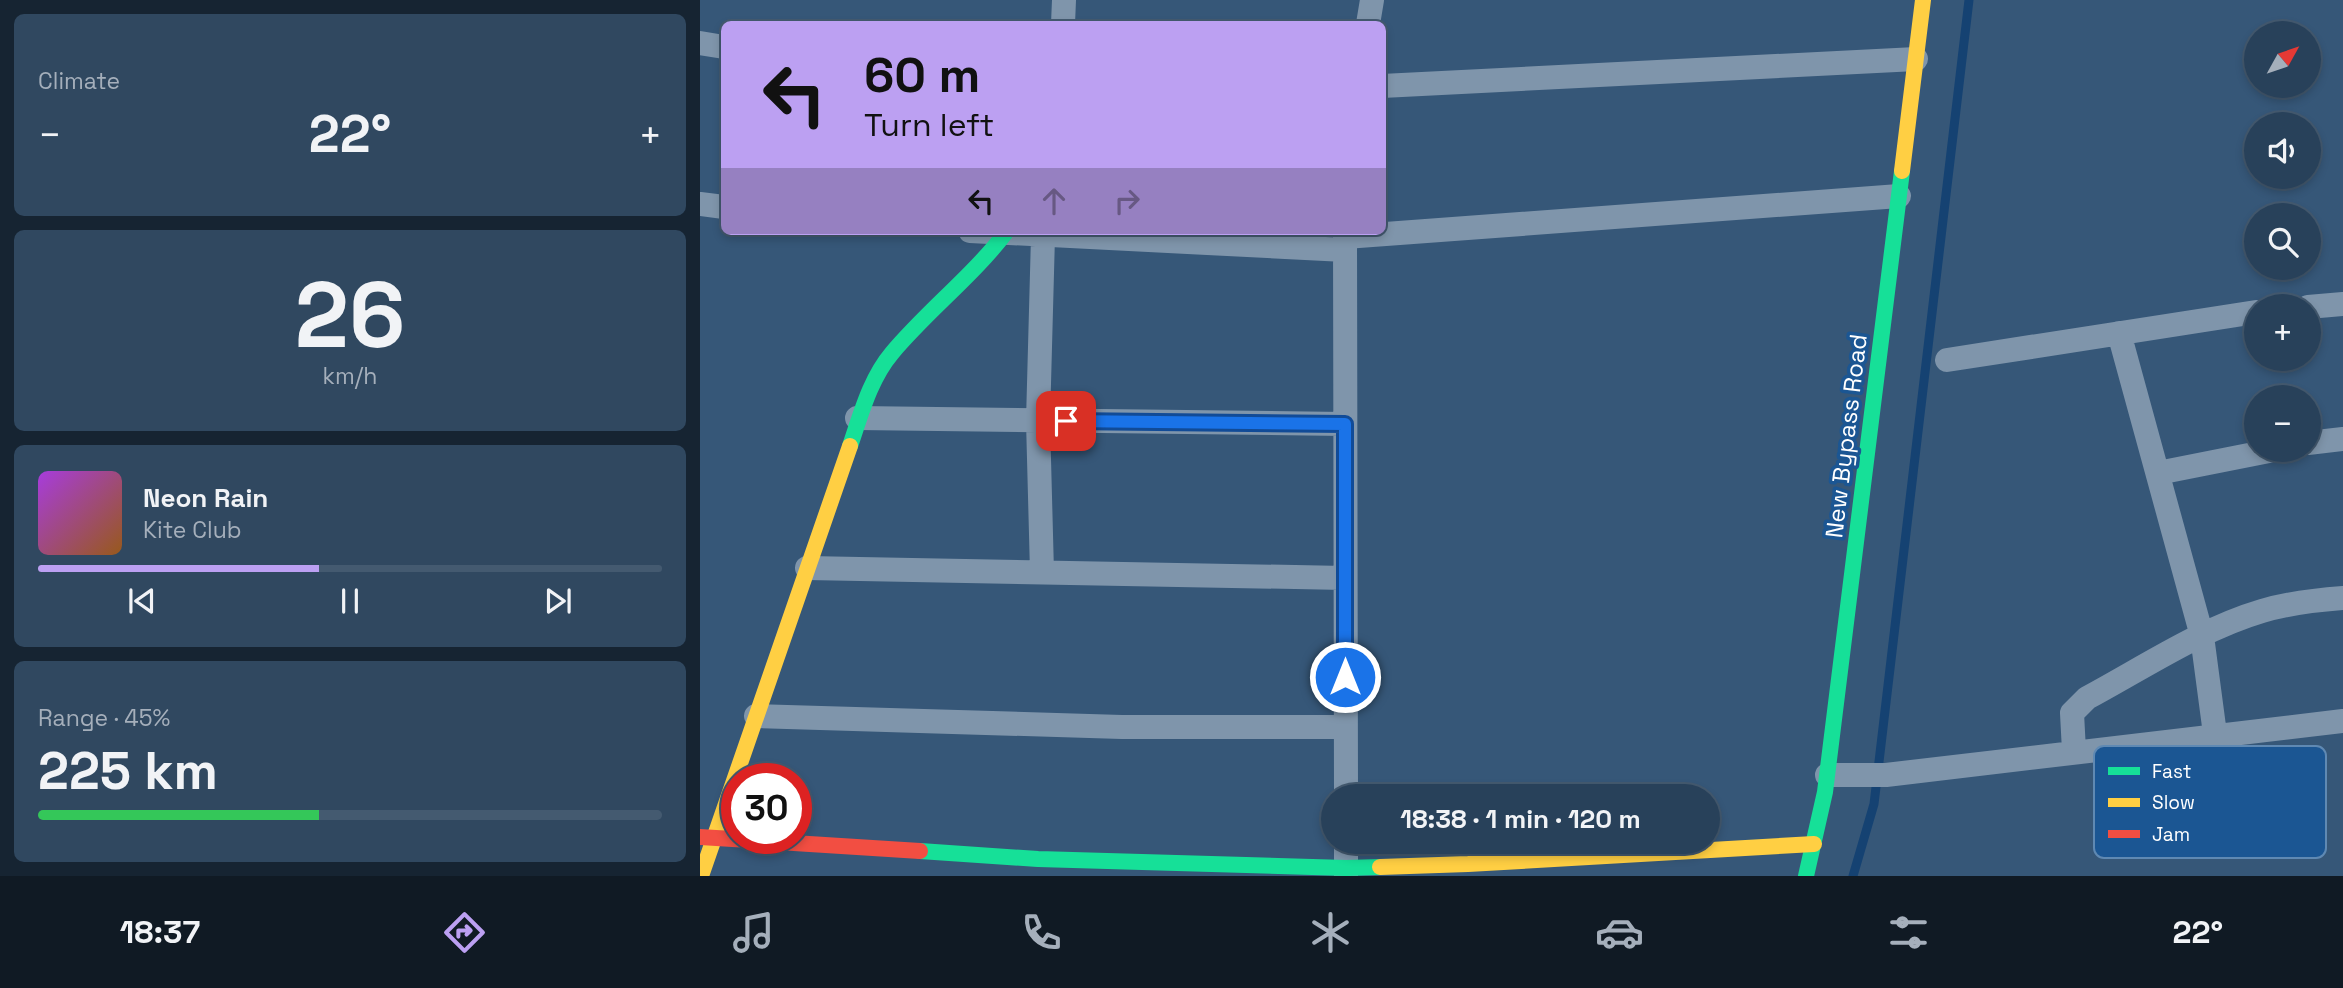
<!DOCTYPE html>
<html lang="en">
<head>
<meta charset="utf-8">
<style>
  body { margin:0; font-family:"Space Grotesk",sans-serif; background:#304860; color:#f1f3f6; height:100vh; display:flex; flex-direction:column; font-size:26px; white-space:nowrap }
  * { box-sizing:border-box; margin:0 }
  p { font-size:23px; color:#a5afbb }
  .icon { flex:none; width:38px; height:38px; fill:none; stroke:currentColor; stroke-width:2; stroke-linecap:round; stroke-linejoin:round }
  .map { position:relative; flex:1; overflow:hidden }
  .panel { display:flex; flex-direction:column; gap:14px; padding:14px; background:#162432; width:700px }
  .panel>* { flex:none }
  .guide { position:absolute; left:21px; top:21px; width:665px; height:214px; border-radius:10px; box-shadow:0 4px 10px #0003,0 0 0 2px #445a70; background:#bca0f2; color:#111; overflow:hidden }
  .needle { width:46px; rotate:50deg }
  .fabs { position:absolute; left:1544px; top:21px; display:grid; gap:14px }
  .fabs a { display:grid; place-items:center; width:77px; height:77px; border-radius:50%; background:#28415a; box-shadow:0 4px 10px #0003,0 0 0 2px #445a70; font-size:35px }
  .speed { position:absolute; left:21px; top:763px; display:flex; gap:14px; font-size:35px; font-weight:700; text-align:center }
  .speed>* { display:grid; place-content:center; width:91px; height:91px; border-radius:50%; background:#28415a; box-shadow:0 4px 10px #0003,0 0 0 2px #445a70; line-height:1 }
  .speed .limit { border:10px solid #d22; background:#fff; color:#111 }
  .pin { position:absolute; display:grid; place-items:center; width:60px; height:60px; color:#fff; margin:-30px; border-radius:14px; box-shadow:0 4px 10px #0006 }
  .me { position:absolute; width:77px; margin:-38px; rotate:0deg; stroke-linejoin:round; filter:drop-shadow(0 0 5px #0008) }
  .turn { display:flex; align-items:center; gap:24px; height:147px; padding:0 28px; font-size:32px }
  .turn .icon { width:91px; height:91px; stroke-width:2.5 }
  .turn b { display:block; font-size:49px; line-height:60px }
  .lanes { display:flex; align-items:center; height:66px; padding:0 28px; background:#0003; justify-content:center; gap:35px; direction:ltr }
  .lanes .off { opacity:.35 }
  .big { font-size:52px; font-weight:700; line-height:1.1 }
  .panel .widget { flex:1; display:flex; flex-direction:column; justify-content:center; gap:10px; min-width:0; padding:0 24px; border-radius:10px; background:#304860 }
  .panel .dial { align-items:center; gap:0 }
  .dial b { font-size:91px; line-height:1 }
  .song { display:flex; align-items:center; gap:21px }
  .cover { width:84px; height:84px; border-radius:10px; background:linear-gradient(135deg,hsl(280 70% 55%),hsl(30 70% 35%)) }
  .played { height:7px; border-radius:4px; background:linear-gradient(90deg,#bca0f2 45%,#445a70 45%) }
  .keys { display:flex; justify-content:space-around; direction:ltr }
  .heat { display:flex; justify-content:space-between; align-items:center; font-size:38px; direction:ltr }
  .charge { height:10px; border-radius:5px; background:linear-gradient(90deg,#34c759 45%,#445a70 0) }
  .trip { position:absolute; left:621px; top:784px; width:399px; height:70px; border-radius:35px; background:#28415a; box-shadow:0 4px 10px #0003,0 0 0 2px #445a70; font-weight:700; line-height:70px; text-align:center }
  .tabs { display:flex; height:112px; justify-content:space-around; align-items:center; background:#101a24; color:#a5afbb }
  .tabs .icon { width:49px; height:49px }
  .tabs .active { color:#bca0f2 }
  .tabs b { font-size:32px; color:#f1f3f6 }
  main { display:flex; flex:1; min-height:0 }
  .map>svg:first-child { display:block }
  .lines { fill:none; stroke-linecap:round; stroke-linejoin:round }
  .stream { stroke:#154272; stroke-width:9 }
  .street { stroke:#7f95ab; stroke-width:24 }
  .fast { stroke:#16e098; stroke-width:16 }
  .slow { stroke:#ffcf43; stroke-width:16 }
  .jam { stroke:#f24e42; stroke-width:16 }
  .route-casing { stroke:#114b97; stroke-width:18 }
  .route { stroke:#1a73e8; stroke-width:12 }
  .labels { text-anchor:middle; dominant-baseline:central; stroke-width:7; stroke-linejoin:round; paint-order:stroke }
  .street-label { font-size:24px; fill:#fff; stroke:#1b5693 }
  .key { fill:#1b5693; stroke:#5f89b3; stroke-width:2 }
  .key-label { font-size:19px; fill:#fff }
</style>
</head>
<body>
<main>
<section class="panel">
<div class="widget"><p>Climate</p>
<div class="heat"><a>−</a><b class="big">22°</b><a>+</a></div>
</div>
<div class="widget dial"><b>26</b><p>km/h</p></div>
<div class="widget">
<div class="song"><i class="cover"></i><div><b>Neon Rain</b><p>Kite Club</p></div></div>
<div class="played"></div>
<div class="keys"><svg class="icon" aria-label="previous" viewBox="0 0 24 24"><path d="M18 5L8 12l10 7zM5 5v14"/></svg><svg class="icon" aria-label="pause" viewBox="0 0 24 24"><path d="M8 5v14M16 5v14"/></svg><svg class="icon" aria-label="next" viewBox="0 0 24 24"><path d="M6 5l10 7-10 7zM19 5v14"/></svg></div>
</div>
<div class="widget"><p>Range · 45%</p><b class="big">225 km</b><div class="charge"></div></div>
</section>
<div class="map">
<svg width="1643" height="876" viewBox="0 0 1643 876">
  <rect width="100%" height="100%" fill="#365778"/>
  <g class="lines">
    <!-- stream -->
    <path class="stream" d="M 1153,876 L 1174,804 L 1269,0"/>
    <!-- street -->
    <path class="street" d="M 363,24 L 364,0
      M 668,24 L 672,0
      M 0,43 L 24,47
      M 682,86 L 1216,59
      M 0,204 L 24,207
      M 270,231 L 645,250
      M 645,231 L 646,796
      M 645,237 L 1199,196
      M 1608,307 L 1643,304
      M 1419,333 L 1502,636 L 1515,734
      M 1247,360 L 1556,312
      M 157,418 L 645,424
      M 1608,443 L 1643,439
      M 1458,473 L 1574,450
      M 107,568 L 645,578
      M 342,572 L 338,421 L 343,236
      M 56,716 L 422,727 L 645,727
      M 1374,751 L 1372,713 L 1387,698 C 1443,668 1501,629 1562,611 C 1589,603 1616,600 1643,598
      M 1127,775 L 1186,775 L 1643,721
      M 646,842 L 646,876"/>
    <!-- fast -->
    <path class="fast" d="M 150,446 C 161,414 170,379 192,353 C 228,310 273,276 307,231
      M 220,851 L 338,859 L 646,868 L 680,867
      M 1106,876 L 1125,792 L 1202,171"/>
    <!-- slow -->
    <path class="slow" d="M 1202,171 L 1223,0
      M 680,867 L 768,864 L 1114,844
      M 1,876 L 150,446"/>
    <!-- jam -->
    <path class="jam" d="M 0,837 L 220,851"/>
  </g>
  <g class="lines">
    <defs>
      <path id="route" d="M 366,421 L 645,424 L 645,677"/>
    </defs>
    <!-- route casing -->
    <use href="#route" class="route-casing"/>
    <!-- route -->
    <use href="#route" class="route"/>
  </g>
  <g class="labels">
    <!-- street labels -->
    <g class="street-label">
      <text transform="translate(1146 436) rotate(-83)">New Bypass Road</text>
    </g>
  </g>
  <!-- legend -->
  <rect x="1394" y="746" width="232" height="112" rx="10" class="key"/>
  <rect x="1408" y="767" width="32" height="8" fill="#16e098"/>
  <rect x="1408" y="798" width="32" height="9" fill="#ffcf43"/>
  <rect x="1408" y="830" width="32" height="8" fill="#f24e42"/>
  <g class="key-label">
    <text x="1452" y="778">Fast</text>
    <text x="1452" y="809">Slow</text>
    <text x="1452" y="841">Jam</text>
  </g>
</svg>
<div class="fabs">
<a><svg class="needle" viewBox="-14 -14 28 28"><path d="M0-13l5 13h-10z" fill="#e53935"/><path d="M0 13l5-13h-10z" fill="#a5afbb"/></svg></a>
<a><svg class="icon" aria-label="sound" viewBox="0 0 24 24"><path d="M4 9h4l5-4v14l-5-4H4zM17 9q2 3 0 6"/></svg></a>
<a><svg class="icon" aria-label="search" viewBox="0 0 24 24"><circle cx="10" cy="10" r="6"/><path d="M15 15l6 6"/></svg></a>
<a>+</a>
<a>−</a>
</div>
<div class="speed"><div class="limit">30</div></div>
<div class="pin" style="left:366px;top:421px;background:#d93025"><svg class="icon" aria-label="arrive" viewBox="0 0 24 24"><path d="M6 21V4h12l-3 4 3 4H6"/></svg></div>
<svg class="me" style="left:645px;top:677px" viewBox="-20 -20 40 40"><circle r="17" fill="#1a73e8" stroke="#fff" stroke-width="3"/><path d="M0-11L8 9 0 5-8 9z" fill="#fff"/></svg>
<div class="trip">18:38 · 1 min · 120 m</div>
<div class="guide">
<div class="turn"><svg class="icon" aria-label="left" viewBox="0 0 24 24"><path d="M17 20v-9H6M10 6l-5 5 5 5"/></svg><div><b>60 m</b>Turn left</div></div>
<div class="lanes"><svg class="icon" aria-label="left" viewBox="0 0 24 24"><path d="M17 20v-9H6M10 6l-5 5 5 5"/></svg><svg class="icon off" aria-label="ahead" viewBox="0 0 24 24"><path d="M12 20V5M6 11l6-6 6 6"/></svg><svg class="icon off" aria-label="right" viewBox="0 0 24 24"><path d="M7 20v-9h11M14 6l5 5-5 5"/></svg></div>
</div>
</div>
</main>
<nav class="tabs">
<b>18:37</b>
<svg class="icon active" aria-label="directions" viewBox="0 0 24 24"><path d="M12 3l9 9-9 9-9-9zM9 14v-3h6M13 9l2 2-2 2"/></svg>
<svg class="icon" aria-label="music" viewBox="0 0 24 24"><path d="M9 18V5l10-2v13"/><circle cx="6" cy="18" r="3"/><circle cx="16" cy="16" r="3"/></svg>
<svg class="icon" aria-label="phone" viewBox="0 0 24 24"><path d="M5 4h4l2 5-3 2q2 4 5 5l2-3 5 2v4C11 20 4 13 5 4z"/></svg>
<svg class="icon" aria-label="climate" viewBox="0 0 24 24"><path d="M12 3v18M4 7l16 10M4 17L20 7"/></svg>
<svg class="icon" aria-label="car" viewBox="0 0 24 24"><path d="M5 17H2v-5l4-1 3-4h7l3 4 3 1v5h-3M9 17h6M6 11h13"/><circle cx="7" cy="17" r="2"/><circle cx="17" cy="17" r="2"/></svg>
<svg class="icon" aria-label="filters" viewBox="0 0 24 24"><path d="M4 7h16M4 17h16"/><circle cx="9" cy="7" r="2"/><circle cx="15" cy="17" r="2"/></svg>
<b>22°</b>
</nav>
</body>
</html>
